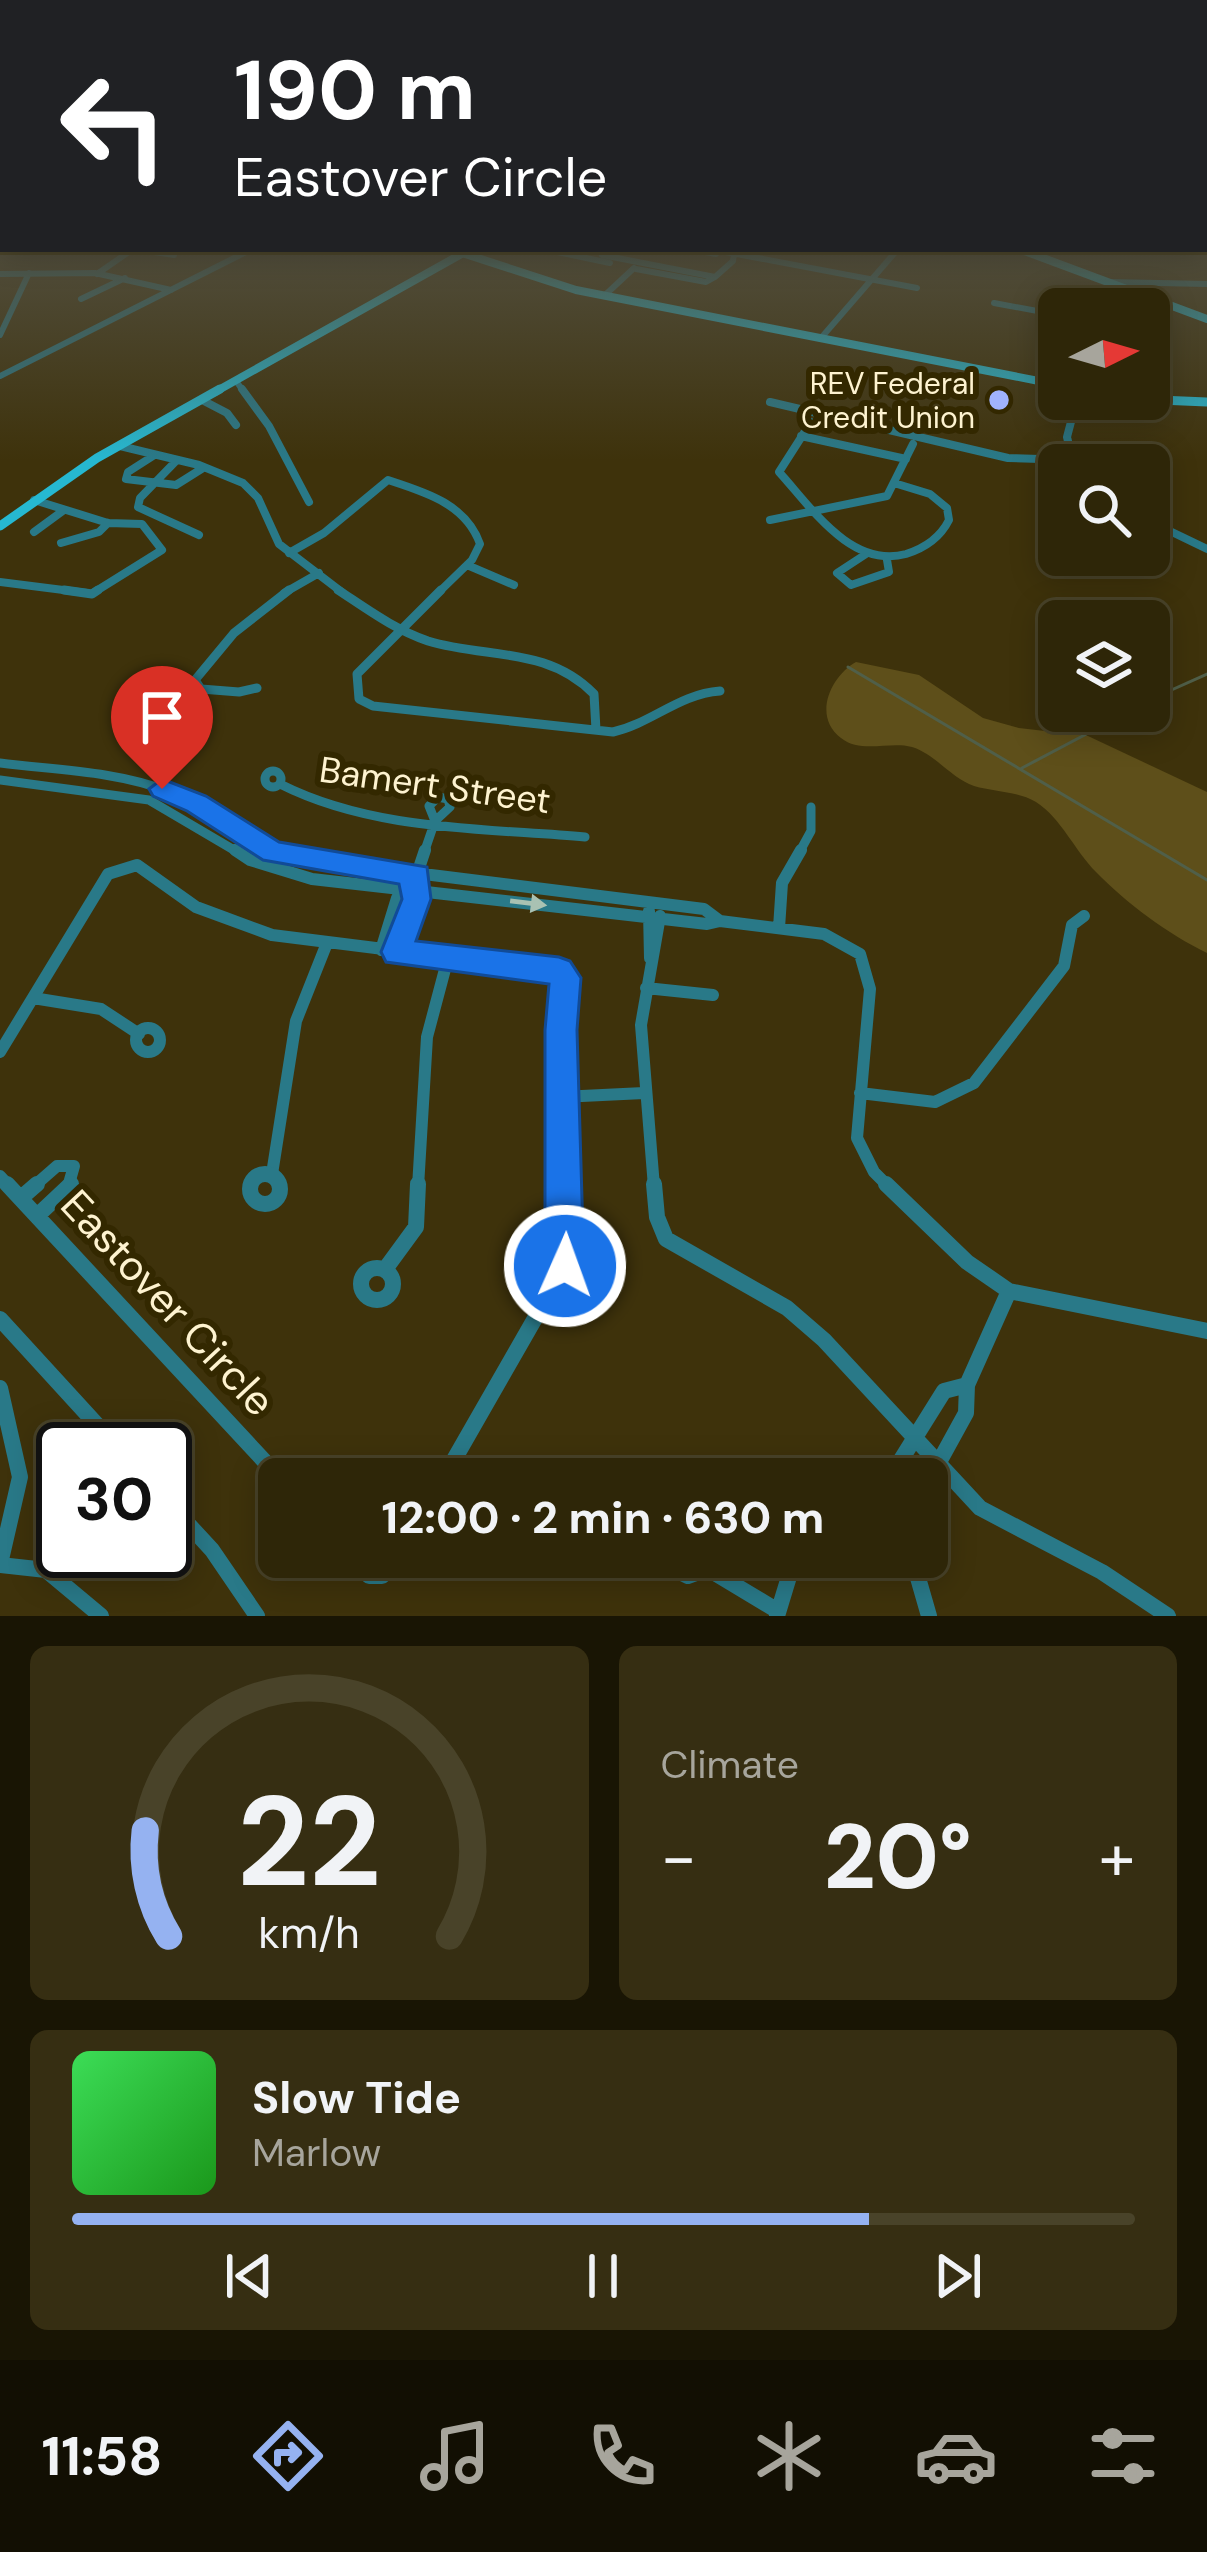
<!DOCTYPE html>
<html lang="en">
<head>
<meta charset="utf-8">
<style>
  body { margin:0; font-family:"DM Sans",sans-serif; background:#362e12; color:#f1f3f6; height:100vh; display:flex; flex-direction:column; font-size:45px; white-space:nowrap }
  * { box-sizing:border-box; margin:0 }
  p { font-size:39px; color:#a7a59c }
  .icon { flex:none; width:66px; height:66px; fill:none; stroke:currentColor; stroke-width:2; stroke-linecap:round; stroke-linejoin:round }
  .map { position:relative; height:1616px; overflow:hidden }
  .panel { display:flex; flex-direction:column; gap:30px; padding:30px; background:#191504; flex:1 }
  .panel>* { flex:none }
  .top-card { position:absolute; left:0px; top:0px; width:1209px; height:252px; box-shadow:0 6px 30px #0003,0 0 0 3px #494329; background:#202124; color:#fff; overflow:hidden }
  .needle { width:78px; rotate:85deg }
  .fabs { position:absolute; left:1038px; top:288px; display:grid; gap:24px }
  .fabs a { display:grid; place-items:center; width:132px; height:132px; border-radius:18px; background:#2e2608; box-shadow:0 6px 30px #0003,0 0 0 3px #494329; font-size:60px }
  .speed { position:absolute; left:36px; top:1422px; display:flex; gap:24px; font-size:60px; font-weight:700; text-align:center }
  .speed>* { display:grid; place-content:center; width:156px; height:156px; border-radius:50%; background:#2e2608; box-shadow:0 6px 30px #0003,0 0 0 3px #494329; line-height:1 }
  .speed .limit { border:6px solid #111; border-radius:18px; background:#fff; color:#111 }
  .pin { position:absolute; display:grid; place-items:center; width:102px; height:102px; color:#fff; margin:-123px -51px; border-radius:50% 50% 50% 0; rotate:-45deg; box-shadow:0 0 12px #0007 }
  .pin .icon { rotate:45deg }
  .me { position:absolute; width:132px; margin:-66px; rotate:2deg; stroke-linejoin:round; filter:drop-shadow(0 0 9px #0008) }
  .turn { display:flex; align-items:center; gap:42px; height:252px; padding:0 36px; font-size:54px }
  .turn .icon { width:156px; height:156px; stroke-width:2.5 }
  .turn b { display:block; font-size:84px; line-height:102px }
  .big { font-size:90px; font-weight:800; line-height:1.1 }
  .panel .tile { flex:1; display:flex; flex-direction:column; justify-content:center; gap:18px; min-width:0; padding:0 42px; border-radius:18px; background:#362e12 }
  .panel .dial { align-items:center; gap:0 }
  .dial svg { height:312px; overflow:visible; fill:none; stroke:#494329; stroke-width:7; stroke-linecap:round; text-anchor:middle }
  .dial text { fill:#f1f3f6; stroke:none }
  .song { display:flex; align-items:center; gap:36px }
  .cover { width:144px; height:144px; border-radius:18px; background:linear-gradient(135deg,hsl(130 70% 55%),hsl(120 70% 35%)) }
  .played { height:12px; border-radius:6px; background:linear-gradient(90deg,#95b2f1 75%,#494329 75%) }
  .keys { display:flex; justify-content:space-around; direction:ltr }
  .heat { display:flex; justify-content:space-between; align-items:center; font-size:66px; direction:ltr }
  .panel .tiles { flex:1; display:grid; gap:30px; grid-template-columns:1fr 1fr }
  .tile:last-child { grid-column:span 2 }
  .trip { position:absolute; left:258px; top:1458px; width:690px; height:120px; border-radius:18px; background:#2e2608; box-shadow:0 6px 30px #0003,0 0 0 3px #494329; font-weight:800; line-height:120px; text-align:center }
  .dock { display:flex; height:192px; justify-content:space-around; align-items:center; background:#120f03; color:#a7a59c }
  .dock .icon { width:84px; height:84px }
  .dock .on { color:#95b2f1 }
  .dock b { font-size:54px; color:#f1f3f6 }
  .map>svg:first-child { display:block }
  .green { fill:#5e4f1a }
  .lines { fill:none; stroke-linecap:round; stroke-linejoin:round }
  .stream { stroke:#505f49; stroke-width:3 }
  .minor-far4 { stroke:#297988; stroke-width:6 }
  .minor-far3 { stroke:#297988; stroke-width:8 }
  .minor-far2 { stroke:#297988; stroke-width:9 }
  .minor-far1 { stroke:#297988; stroke-width:12 }
  .minor { stroke:#297988; stroke-width:16 }
  .major-far1 { stroke:#26b8d1; stroke-width:8 }
  .major { stroke:#26b8d1; stroke-width:9 }
  .oneway { fill:#a9c2b3 }
  .route { fill:#1a73e8; stroke:#114b97; stroke-width:3 }
  .poi-dot { fill:#a0b3fd; stroke:#332800; stroke-width:4.5 }
  .labels { text-anchor:middle; dominant-baseline:central; stroke-width:12; stroke-linejoin:round; paint-order:stroke }
  .far-poi-label { font-size:30px; fill:#fef3d0; stroke:#332800; text-anchor:end }
  .street-label { font-size:36px; fill:#fef3d0; stroke:#332800 }
  .near-street-label { font-size:42px; fill:#fef3d0; stroke:#332800 }
</style>
</head>
<body>
<div class="map">
<svg width="1207" height="1616" viewBox="0 0 1207 1616">
  <rect width="100%" height="100%" fill="#3e320b"/>
  <!-- green -->
  <path class="green" d="M 856,662 L 919,675 L 983,718 L 1019,728 L 1088,736 L 1207,792 L 1207,953 C 1168,934 1126,903 1096,872 C 1075,851 1061,818 1036,802 C 1017,791 994,792 974,786 C 951,778 935,754 912,747 C 889,741 861,754 841,738 C 812,716 831,676 856,662 Z"/>
  <g class="lines">
    <!-- stream -->
    <path class="stream" d="M 848,667 L 1207,880
      M 1149,700 L 1207,674
      M 1022,768 L 1130,711"/>
    <!-- minor-far4 -->
    <path class="minor-far4" d="M 51,249 L 94,249
      M 135,249 L 174,255
      M 543,249 L 610,263
      M 690,249 L 716,254
      M 710,249 L 917,288
      M 602,255 L 715,277 L 706,282 L 636,269
      M 0,274 L 95,273 L 171,290
      M 97,274 L 133,249
      M 715,277 L 733,261 L 734,254
      M 1110,282 L 1207,284
      M 604,296 L 634,268
      M 81,299 L 125,278
      M 994,303 L 1059,315
      M 0,335 L 29,273
      M 821,338 L 898,249
      M 0,376 L 252,249
      M 236,381 L 244,392"/>
    <!-- minor-far3 -->
    <path class="minor-far3" d="M 242,389 L 269,426 L 309,502
      M 202,400 L 227,413 L 236,425
      M 770,402 L 1008,458 L 1072,460
      M 811,422 L 779,472 C 811,507 851,569 906,554 C 925,548 940,538 949,520 L 947,508 L 930,494 L 894,483
      M 801,436 L 906,459
      M 120,446 L 199,465 L 243,483 L 258,498 L 279,544 L 343,593
      M 153,456 L 128,472 L 126,479 L 176,485 L 203,468
      M 176,461 L 140,498 L 138,507 L 199,535
      M 1073,462 L 1067,437 L 1077,399
      M 34,500 L 108,523 L 142,524 L 162,550 L 93,593
      M 770,520 L 887,496 L 913,444
      M 1149,521 L 1207,549
      M 34,532 L 64,510
      M 61,543 L 99,532 L 108,523
      M 289,553 L 324,533 L 388,480 C 425,492 466,504 480,544 L 472,560 L 438,593
      M 866,554 L 837,573 L 851,585 L 889,572 L 887,560
      M 467,565 L 514,585
      M 0,582 L 87,593
      M 284,593 L 319,573"/>
    <!-- minor-far2 -->
    <path class="minor-far2" d="M 64,590 L 92,594 L 98,590
      M 338,590 C 367,609 395,630 428,641 C 487,659 547,646 594,694 L 596,730
      M 441,590 L 357,674 L 359,699 L 373,706 L 613,732 C 652,723 679,694 720,691
      M 257,688 L 239,692 L 201,689 L 195,680 L 234,633 L 289,590
      M 0,763 C 54,770 116,771 167,791 C 209,808 241,839 284,853
      M265 779a8 8 0 1 1 16 0a8 8 0 1 1-16 0Z
      M 0,780 L 149,800 L 239,853
      M 280,784 C 373,831 483,828 585,837
      M 438,797 L 448,799 L 450,807 L 435,821 L 429,806 Z
      M 424,853 L 435,821
      M 799,853 L 811,831 L 811,807"/>
    <!-- minor-far1 -->
    <path class="minor-far1" d="M 235,850 L 250,860 L 312,879 L 707,924 L 720,921 L 704,909 L 303,859 L 274,850
      M 415,880 L 425,850
      M 649,911 L 650,958
      M 720,921 L 824,934 L 860,954 L 870,989 L 857,1138 L 874,1172 L 889,1187
      M 779,928 L 782,883 L 801,850
      M 381,950 L 397,898 L 412,889 L 417,899 L 397,952
      M 646,988 L 713,995
      M 33,998 L 101,1009 L 139,1034
      M136 1040a12 12 0 1 1 24 0a12 12 0 1 1-24 0Z
      M 0,1052 L 108,874 L 137,865 L 196,907 L 272,935 L 559,971 L 568,988 L 561,1030 L 566,1187
      M 860,1093 L 935,1102 L 974,1083 L 1064,966 L 1072,925 L 1084,916
      M 561,1097 L 644,1093
      M 272,1174 L 296,1021 L 327,943
      M 0,1176 L 10,1187
      M 33,1187 L 57,1166 L 74,1166 L 68,1187
      M 418,1187 L 427,1037 L 448,958
      M 654,1187 L 641,1025 L 660,916"/>
    <!-- minor -->
    <path class="minor" d="M250 1189a15 15 0 1 1 30 0a15 15 0 1 1-30 0Z
      M 7,1184 L 281,1479
      M 654,1184 L 657,1217 L 666,1239 L 787,1308 L 824,1340 L 980,1508 L 1102,1572 L 1168,1616
      M 886,1184 L 967,1262 L 1009,1291 L 1207,1331
      M 22,1197 L 37,1184
      M 38,1215 L 71,1184
      M361 1284a16 16 0 1 1 32 0a16 16 0 1 1-32 0Z
      M 386,1268 L 416,1227 L 418,1184
      M 0,1319 L 119,1449
      M 967,1385 L 1009,1291
      M 0,1388 L 20,1477 L 0,1564
      M 443,1479 L 565,1266 L 566,1184
      M 889,1479 L 944,1391 L 967,1385 L 966,1413 L 927,1484
      M 165,1499 L 212,1550 L 257,1616
      M 352,1557 L 369,1576 L 382,1576 L 398,1557
      M 670,1557 L 676,1570 L 688,1576 L 699,1572 L 706,1557
      M 912,1557 L 929,1616
      M 0,1565 L 46,1570 L 101,1616
      M 703,1566 L 778,1611
      M 777,1616 L 795,1557"/>
    <!-- major-far1 -->
    <path class="major-far1" d="M 450,249 L 576,290 L 1059,385
      M 1019,249 L 1207,319
      M 215,392 L 465,252"/>
    <!-- major -->
    <path class="major" d="M 1136,399 L 1207,402
      M 0,526 L 97,458 L 220,389"/>
  </g>
  <!-- one-way arrows -->
  <defs><path id="oneway-solid" d="M-6-.8H1V-3.2L6.5 0L1 3.2V.8H-6Z" transform="scale(3)"/></defs>
  <use class="oneway" href="#oneway-solid" transform="translate(528 903) rotate(7)"/>
  <!-- sky -->
  <linearGradient id="sky" x2="0" y2="1"><stop stop-color="#221c06"/><stop offset="0.51" stop-color="#524f3f"/><stop offset="1" stop-color="#524f3f" stop-opacity="0"/></linearGradient>
  <rect width="1207" height="461" fill="url(#sky)"/>
  <!-- route -->
  <path class="route" d="M 162,779 L 206,796 L 279,842 L 427,867 L 431,899 L 416,941 L 559,957 L 570,961 L 581,978 L 577,1030 L 584,1266 L 578,1280 L 565,1286 L 551,1280 L 545,1266 L 545,1030 L 549,984 L 386,962 L 381,952 L 402,899 L 399,884 L 263,860 L 187,811 L 153,796 L 149,789 Z"/>
  <!-- markers -->
  <circle class="poi-dot" cx="999" cy="400" r="12"/>
  <g class="labels">
    <!-- far-poi labels -->
    <g class="far-poi-label">
      <text x="975" y="383">REV Federal<tspan x="975" dy="34">Credit Union</tspan></text>
    </g>
    <!-- street labels -->
    <g class="street-label">
      <text transform="translate(435 785) rotate(8)">Bamert Street</text>
    </g>
    <!-- near-street labels -->
    <g class="near-street-label">
      <text transform="translate(168 1303) rotate(47)">Eastover Circle</text>
    </g>
  </g>
</svg>
<div class="fabs">
<a><svg class="needle" viewBox="-14 -14 28 28"><path d="M0-13l5 13h-10z" fill="#e53935"/><path d="M0 13l5-13h-10z" fill="#a7a59c"/></svg></a>
<a><svg class="icon" aria-label="search" viewBox="0 0 24 24"><circle cx="10" cy="10" r="6"/><path d="M15 15l6 6"/></svg></a>
<a><svg class="icon" aria-label="layers" viewBox="0 0 24 24"><path d="M12 4l9 5-9 5-9-5zM3 14l9 5 9-5"/></svg></a>
</div>
<div class="speed"><div class="limit">30</div></div>
<div class="pin" style="left:162px;top:789px;background:#d93025"><svg class="icon" aria-label="arrive" viewBox="0 0 24 24"><path d="M6 21V4h12l-3 4 3 4H6"/></svg></div>
<svg class="me" style="left:565px;top:1266px" viewBox="-20 -20 40 40"><circle r="17" fill="#1a73e8" stroke="#fff" stroke-width="3"/><path d="M0-11L8 9 0 5-8 9z" fill="#fff"/></svg>
<div class="trip">12:00 · 2 min · 630 m</div>
<div class="top-card">
<div class="turn"><svg class="icon" aria-label="left" viewBox="0 0 24 24"><path d="M17 20v-9H6M10 6l-5 5 5 5"/></svg><div><b>190 m</b>Eastover Circle</div></div>
</div>
</div>
<section class="panel">
<div class="tiles">
<div class="tile dial"><svg viewBox="0 0 100 80">
<path d="M14 69A42 42 0 1 1 86 69"/>
<path d="M14 69A42 42 0 0 1 8 42" stroke="#95b2f1"/>
<text x="50" y="56" font-size="32" font-weight="700">22</text>
<text x="50" y="72" font-size="11">km/h</text>
</svg></div>
<div class="tile"><p>Climate</p>
<div class="heat"><a>−</a><b class="big">20°</b><a>+</a></div>
</div>
<div class="tile">
<div class="song"><i class="cover"></i><div><b>Slow Tide</b><p>Marlow</p></div></div>
<div class="played"></div>
<div class="keys"><svg class="icon" aria-label="previous" viewBox="0 0 24 24"><path d="M18 5L8 12l10 7zM5 5v14"/></svg><svg class="icon" aria-label="pause" viewBox="0 0 24 24"><path d="M8 5v14M16 5v14"/></svg><svg class="icon" aria-label="next" viewBox="0 0 24 24"><path d="M6 5l10 7-10 7zM19 5v14"/></svg></div>
</div>
</div>
</section>
<nav class="dock">
<b>11:58</b>
<svg class="icon on" aria-label="directions" viewBox="0 0 24 24"><path d="M12 3l9 9-9 9-9-9zM9 14v-3h6M13 9l2 2-2 2"/></svg>
<svg class="icon" aria-label="music" viewBox="0 0 24 24"><path d="M9 18V5l10-2v13"/><circle cx="6" cy="18" r="3"/><circle cx="16" cy="16" r="3"/></svg>
<svg class="icon" aria-label="phone" viewBox="0 0 24 24"><path d="M5 4h4l2 5-3 2q2 4 5 5l2-3 5 2v4C11 20 4 13 5 4z"/></svg>
<svg class="icon" aria-label="climate" viewBox="0 0 24 24"><path d="M12 3v18M4 7l16 10M4 17L20 7"/></svg>
<svg class="icon" aria-label="car" viewBox="0 0 24 24"><path d="M5 17H2v-5l4-1 3-4h7l3 4 3 1v5h-3M9 17h6M6 11h13"/><circle cx="7" cy="17" r="2"/><circle cx="17" cy="17" r="2"/></svg>
<svg class="icon" aria-label="filters" viewBox="0 0 24 24"><path d="M4 7h16M4 17h16"/><circle cx="9" cy="7" r="2"/><circle cx="15" cy="17" r="2"/></svg>
</nav>
</body>
</html>
